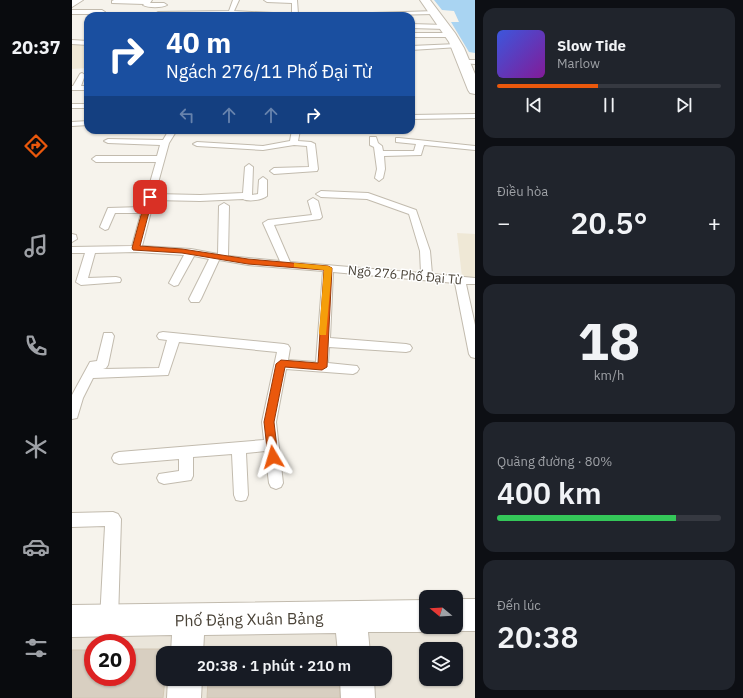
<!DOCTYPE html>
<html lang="vi">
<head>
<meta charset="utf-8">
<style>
  body { margin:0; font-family:"IBM Plex Sans",sans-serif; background:#20242c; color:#f1f3f6; height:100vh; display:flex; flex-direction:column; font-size:15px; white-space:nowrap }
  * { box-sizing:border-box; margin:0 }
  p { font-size:13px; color:#9ea1a6 }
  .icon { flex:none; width:22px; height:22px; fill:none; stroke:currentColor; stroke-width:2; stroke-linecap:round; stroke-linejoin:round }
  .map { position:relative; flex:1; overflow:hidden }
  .side { display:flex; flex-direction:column; gap:8px; padding:8px; background:#0d0f14; width:268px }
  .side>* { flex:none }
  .top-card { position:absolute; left:12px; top:12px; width:331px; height:122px; border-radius:12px; box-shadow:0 1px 3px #0004; background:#1a4fa0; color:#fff; overflow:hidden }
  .needle { width:26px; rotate:288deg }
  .controls { position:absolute; left:347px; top:590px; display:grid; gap:8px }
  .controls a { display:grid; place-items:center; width:44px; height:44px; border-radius:8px; background:#171b24; box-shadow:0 1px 3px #0004; font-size:20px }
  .speed { position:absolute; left:12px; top:634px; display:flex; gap:8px; font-size:20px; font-weight:700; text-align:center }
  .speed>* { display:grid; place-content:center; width:52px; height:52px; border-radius:50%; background:#171b24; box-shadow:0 1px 3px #0004; line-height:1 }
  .speed .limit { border:6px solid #d22; background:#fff; color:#111 }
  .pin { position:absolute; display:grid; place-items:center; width:34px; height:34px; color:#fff; margin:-17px; border-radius:8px; box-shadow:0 2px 6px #0006 }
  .me { position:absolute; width:44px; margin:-22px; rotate:353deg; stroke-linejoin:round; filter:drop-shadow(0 0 3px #0008) }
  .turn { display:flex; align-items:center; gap:14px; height:84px; padding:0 16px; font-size:18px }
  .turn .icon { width:52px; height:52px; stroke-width:2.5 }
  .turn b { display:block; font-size:28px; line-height:34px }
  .lanes { display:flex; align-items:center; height:38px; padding:0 16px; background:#0003; justify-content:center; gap:20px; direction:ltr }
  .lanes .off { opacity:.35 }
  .big { font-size:30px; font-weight:600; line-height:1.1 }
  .side .widget { flex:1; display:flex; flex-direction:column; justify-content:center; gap:6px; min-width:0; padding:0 14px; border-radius:12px; background:#20242c }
  .side .dial { align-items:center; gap:0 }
  .dial b { font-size:52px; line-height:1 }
  .song { display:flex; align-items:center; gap:12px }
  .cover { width:48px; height:48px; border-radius:6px; background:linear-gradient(135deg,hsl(230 70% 55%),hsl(290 70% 35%)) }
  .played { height:4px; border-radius:2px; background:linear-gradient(90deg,#ea580c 45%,#363941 45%) }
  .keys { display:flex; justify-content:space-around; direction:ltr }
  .heat { display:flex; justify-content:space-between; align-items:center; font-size:22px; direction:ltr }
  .charge { height:6px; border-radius:3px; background:linear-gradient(90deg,#34c759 80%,#363941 0) }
  .trip { position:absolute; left:84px; top:646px; width:236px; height:40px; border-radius:12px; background:#171b24; box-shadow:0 1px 3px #0004; font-weight:600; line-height:40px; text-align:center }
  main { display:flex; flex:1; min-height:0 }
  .tab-bar { display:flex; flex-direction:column; width:72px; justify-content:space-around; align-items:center; background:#090b0e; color:#9ea1a6 }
  .tab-bar .icon { width:28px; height:28px }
  .tab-bar .on { color:#ea580c }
  .tab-bar b { font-size:18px; color:#f1f3f6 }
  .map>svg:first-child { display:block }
  .residential { fill:#eae5da; fill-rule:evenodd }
  .education { fill:#efe8d6 }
  .water { fill:#a9d4f2 }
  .building { fill:#d8cfc1; stroke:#d3c7b4 }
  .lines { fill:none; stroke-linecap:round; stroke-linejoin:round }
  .service-casing { stroke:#c2bbae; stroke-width:2 }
  .minor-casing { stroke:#c2bbae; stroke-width:2 }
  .tertiary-casing { stroke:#c2bbae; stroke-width:2 }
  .service { fill:#fff; fill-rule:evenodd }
  .minor { fill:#fff; fill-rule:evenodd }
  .tertiary { fill:#fff; fill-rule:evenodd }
  .route { fill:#ea580c; stroke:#983908 }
  .slow { fill:#f59e0b }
  .labels { text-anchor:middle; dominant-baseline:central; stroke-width:3; stroke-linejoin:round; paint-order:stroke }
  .street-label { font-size:13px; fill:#4b4439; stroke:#fff }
  .near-street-label { font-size:16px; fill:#4b4439; stroke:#fff }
</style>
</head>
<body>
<main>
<nav class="tab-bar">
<b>20:37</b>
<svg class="icon on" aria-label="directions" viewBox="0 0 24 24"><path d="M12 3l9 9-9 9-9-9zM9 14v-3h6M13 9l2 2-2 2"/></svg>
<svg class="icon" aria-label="music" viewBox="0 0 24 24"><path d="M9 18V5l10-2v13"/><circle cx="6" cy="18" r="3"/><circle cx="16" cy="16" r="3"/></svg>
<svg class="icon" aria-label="phone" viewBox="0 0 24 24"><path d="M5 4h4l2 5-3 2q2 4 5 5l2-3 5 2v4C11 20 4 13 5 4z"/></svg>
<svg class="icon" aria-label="climate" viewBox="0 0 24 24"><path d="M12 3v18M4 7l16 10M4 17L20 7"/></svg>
<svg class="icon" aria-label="car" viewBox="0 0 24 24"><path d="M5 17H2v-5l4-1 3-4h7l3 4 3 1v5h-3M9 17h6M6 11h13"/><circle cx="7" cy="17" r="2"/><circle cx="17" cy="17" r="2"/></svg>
<svg class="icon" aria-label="filters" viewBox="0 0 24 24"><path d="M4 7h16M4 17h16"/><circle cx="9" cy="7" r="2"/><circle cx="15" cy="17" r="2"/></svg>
</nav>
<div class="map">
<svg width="403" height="698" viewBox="0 0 403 698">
  <rect width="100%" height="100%" fill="#f6f3ec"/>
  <!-- residential -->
  <path class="residential" d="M 403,622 L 403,698 L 0,698 L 0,633 L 384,627 ZM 21,643 L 55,643 L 55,677 L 21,677 ZM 354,649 L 384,649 L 384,679 L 354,679 ZM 91,653 L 313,653 L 313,679 L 91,679 Z"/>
  <!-- education -->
  <path class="education" d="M 0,44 L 16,45 L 16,68 L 0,69 Z
    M 385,233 L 403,234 L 403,278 L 390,277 Z"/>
  <!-- water -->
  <path class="water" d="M 362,0 L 403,0 L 403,53 L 397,52 L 379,22 L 387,22 L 382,11 L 370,10 Z"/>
  <!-- building -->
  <path class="building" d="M 55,649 L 96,649 L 96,653 L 91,653 L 91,679 L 93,679 L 91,698 L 0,698 L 0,650 L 21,650 L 21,677 L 55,677 Z
    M 267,679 L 268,698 L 135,698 L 136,681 Z"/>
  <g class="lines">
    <defs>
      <path id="service" d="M 42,0 L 80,0 L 78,3 L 92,3 L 95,5 C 90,8 76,8 71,5 L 72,4 L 40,3 L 40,1 Z
        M 161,0 L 167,0 L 162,11 L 220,14 L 220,3 L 195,2 L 192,0 L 225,0 L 226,14 L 233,16 L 86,16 L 83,14 L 86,12 L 157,11 Z
        M 0,10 L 30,10 L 33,12 L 31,16 L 25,16 L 26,14 L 0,14 Z
        M 364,11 L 365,12 L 362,14 L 266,16 L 269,14 Z
        M 339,24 L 373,25 L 376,27 L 373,29 L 339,28 Z
        M 339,33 L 378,33 L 381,35 L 378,37 L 339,37 Z
        M 0,40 L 16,41 L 16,45 L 0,44 Z
        M 385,44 L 388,46 L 387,47 L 339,50 L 339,46 Z
        M 391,60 L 403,60 L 403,64 L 389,63 L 388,62 Z
        M 10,73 L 13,75 L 9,86 L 16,86 L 16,90 L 0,90 L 0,86 L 1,86 L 8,74 Z
        M 0,104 L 16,104 L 16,108 L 0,108 Z
        M 403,114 L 403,118 L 339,119 L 339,115 Z
        M 16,121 L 16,125 L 0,126 L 0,122 Z
        M 97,130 L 105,130 L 97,143 L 83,194 L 128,195 L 171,193 L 173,167 L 177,164 L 181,167 L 180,195 L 186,194 L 187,180 L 191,177 L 195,180 L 195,196 C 190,200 177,202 171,199 L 128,201 L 82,200 L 70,246 L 119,249 L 146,254 L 147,206 L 152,203 L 157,206 L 156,256 L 208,261 L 191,223 L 196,220 L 240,215 L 236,201 L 241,198 L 246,201 L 250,217 L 248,219 L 202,225 L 218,262 L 349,273 L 348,251 L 337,214 L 295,199 L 249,197 L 244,194 L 249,191 L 296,193 L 344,210 L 358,251 L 360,274 L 403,278 L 403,284 L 394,284 L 403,325 L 403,358 L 399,357 L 397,354 L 383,283 L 261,272 L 258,338 L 334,344 L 338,345 L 340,348 L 338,351 L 334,352 L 257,347 L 256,363 L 285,366 L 287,369 L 285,372 L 281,374 L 214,369 L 204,422 L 211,483 L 209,487 L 204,489 L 199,487 L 197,483 L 193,451 L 174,453 L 176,495 L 174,500 L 169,501 L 164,500 L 162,495 L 160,454 L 121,457 L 121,476 L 119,480 L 92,484 L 87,482 L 85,478 L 87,474 L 107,471 L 107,459 L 47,464 L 42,462 L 40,458 L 42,454 L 47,452 L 192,440 L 190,422 L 205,352 L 107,342 L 96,375 L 21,378 L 11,398 L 5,418 L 0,419 L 0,395 L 18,362 L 25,361 L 32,333 L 40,333 L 42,336 L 36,365 L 34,368 L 31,369 L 87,368 L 95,340 L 87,339 L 85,336 L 87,333 L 91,332 L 212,344 L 216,345 L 218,348 L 216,360 L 244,362 L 251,271 L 176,265 L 147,260 L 129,299 L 127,302 L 119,302 L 117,299 L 137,259 L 122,256 L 106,285 L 102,286 L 97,283 L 112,255 L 64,252 L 23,253 L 16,278 L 44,277 L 48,278 L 49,280 L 48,282 L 9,285 L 4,282 L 13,253 L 0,253 L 0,247 L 60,246 L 69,213 L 43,213 L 36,229 L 33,230 L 28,227 L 36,208 L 71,207 L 84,162 L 24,162 L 20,159 L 24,156 L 85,156 L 88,145 L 36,143 L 32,141 L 36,139 L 91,140 Z
        M 220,130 L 228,130 L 226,141 L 239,142 L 243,144 L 246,169 L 245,171 L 202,174 L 198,171 L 202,168 L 237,167 L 235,146 L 222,145 L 191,150 L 125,146 L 121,144 L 125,142 L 191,146 L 218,141 Z
        M 298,137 L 304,137 L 306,143 L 310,146 L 311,151 L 342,151 L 344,144 L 324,142 L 324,138 L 327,138 L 403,146 L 403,150 L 352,145 L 349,155 L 312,156 L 313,169 L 311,178 L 307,181 L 303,178 L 305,169 L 302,147 L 298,145 Z
        M 0,234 L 4,235 L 5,239 L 0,242 Z
        M 41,512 L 46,514 L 49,519 L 46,620 L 43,626 L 37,629 L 31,626 L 28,620 L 33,526 L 0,527 L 0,513 Z"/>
      <path id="minor" d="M 0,0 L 11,0 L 0,7 Z
        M 384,599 L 403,599 L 403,631 L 384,631 L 375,627 L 384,627 Z
        M 354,600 L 354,627 L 365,627 L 354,632 L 296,632 L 298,653 L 266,653 L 264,633 L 132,635 L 131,653 L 99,653 L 100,635 L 0,637 L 0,605 Z
        M 96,679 L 130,679 L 129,698 L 95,698 Z
        M 268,679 L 302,679 L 303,698 L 269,698 Z"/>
      <path id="tertiary" d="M 348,0 L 358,0 L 383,33 L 392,48 L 403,74 L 403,94 L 398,93 L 396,90 L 377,42 Z"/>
    </defs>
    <!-- service casing -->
    <use href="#service" class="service-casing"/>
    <!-- minor casing -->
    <use href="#minor" class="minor-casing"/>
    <!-- tertiary casing -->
    <use href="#tertiary" class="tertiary-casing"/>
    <!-- service -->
    <use href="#service" class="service"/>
    <!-- minor -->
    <use href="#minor" class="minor"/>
    <!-- tertiary -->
    <use href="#tertiary" class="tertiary"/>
  </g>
  <!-- route -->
  <path class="route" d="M 78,195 L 81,197 L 68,246 L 110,249 L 176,259 L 256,266 L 260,268 L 255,367 L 250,370 L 213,367 L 202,422 L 206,457 L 205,460 L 201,462 L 197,460 L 196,457 L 192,422 L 204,364 L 209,360 L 246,363 L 252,270 L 176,264 L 110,253 L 61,250 L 60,248 L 74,197 Z"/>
  <!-- slow -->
  <path class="slow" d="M 222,263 L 256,266 L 260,268 L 254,335 L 248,335 L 247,333 L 252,270 L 224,267 L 222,267 Z"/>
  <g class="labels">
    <!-- street labels -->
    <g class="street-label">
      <text transform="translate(333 275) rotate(5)">Ngõ 276 Phố Đại Từ</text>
    </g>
    <!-- near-street labels -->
    <g class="near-street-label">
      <text transform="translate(177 619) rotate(-1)">Phố Đặng Xuân Bảng</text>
    </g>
  </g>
</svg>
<div class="controls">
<a><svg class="needle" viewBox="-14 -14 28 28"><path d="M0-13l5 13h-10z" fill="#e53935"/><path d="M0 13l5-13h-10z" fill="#9ea1a6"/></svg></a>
<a><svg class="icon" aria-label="layers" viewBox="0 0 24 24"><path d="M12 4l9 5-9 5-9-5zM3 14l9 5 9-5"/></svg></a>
</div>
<div class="speed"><div class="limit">20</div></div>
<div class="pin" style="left:78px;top:197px;background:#d93025"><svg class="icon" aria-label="arrive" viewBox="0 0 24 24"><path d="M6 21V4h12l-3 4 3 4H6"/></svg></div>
<svg class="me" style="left:201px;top:457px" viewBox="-20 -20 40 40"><path d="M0-17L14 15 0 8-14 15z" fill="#ea580c" stroke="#fff" stroke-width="4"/></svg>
<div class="trip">20:38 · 1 phút · 210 m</div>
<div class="top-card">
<div class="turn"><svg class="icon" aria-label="right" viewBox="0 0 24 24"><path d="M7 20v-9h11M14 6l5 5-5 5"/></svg><div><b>40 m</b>Ngách 276/11 Phố Đại Từ</div></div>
<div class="lanes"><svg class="icon off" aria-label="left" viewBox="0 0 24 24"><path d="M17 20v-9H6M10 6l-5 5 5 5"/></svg><svg class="icon off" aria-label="ahead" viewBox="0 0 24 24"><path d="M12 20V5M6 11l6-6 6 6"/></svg><svg class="icon off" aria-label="ahead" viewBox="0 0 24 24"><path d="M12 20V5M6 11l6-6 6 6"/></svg><svg class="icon" aria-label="right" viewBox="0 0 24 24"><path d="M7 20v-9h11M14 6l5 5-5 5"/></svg></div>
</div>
</div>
<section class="side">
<div class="widget">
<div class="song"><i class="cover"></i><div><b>Slow Tide</b><p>Marlow</p></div></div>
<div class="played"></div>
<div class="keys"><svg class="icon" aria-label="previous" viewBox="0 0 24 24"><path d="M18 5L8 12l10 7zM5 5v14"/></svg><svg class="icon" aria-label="pause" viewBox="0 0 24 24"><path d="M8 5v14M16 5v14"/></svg><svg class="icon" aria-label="next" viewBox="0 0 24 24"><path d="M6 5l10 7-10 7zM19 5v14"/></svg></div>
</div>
<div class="widget"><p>Điều hòa</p>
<div class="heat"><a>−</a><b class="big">20.5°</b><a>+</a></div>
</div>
<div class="widget dial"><b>18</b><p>km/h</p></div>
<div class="widget"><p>Quãng đường · 80%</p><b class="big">400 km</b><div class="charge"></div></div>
<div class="widget"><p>Đến lúc</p><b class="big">20:38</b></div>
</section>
</main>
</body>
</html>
